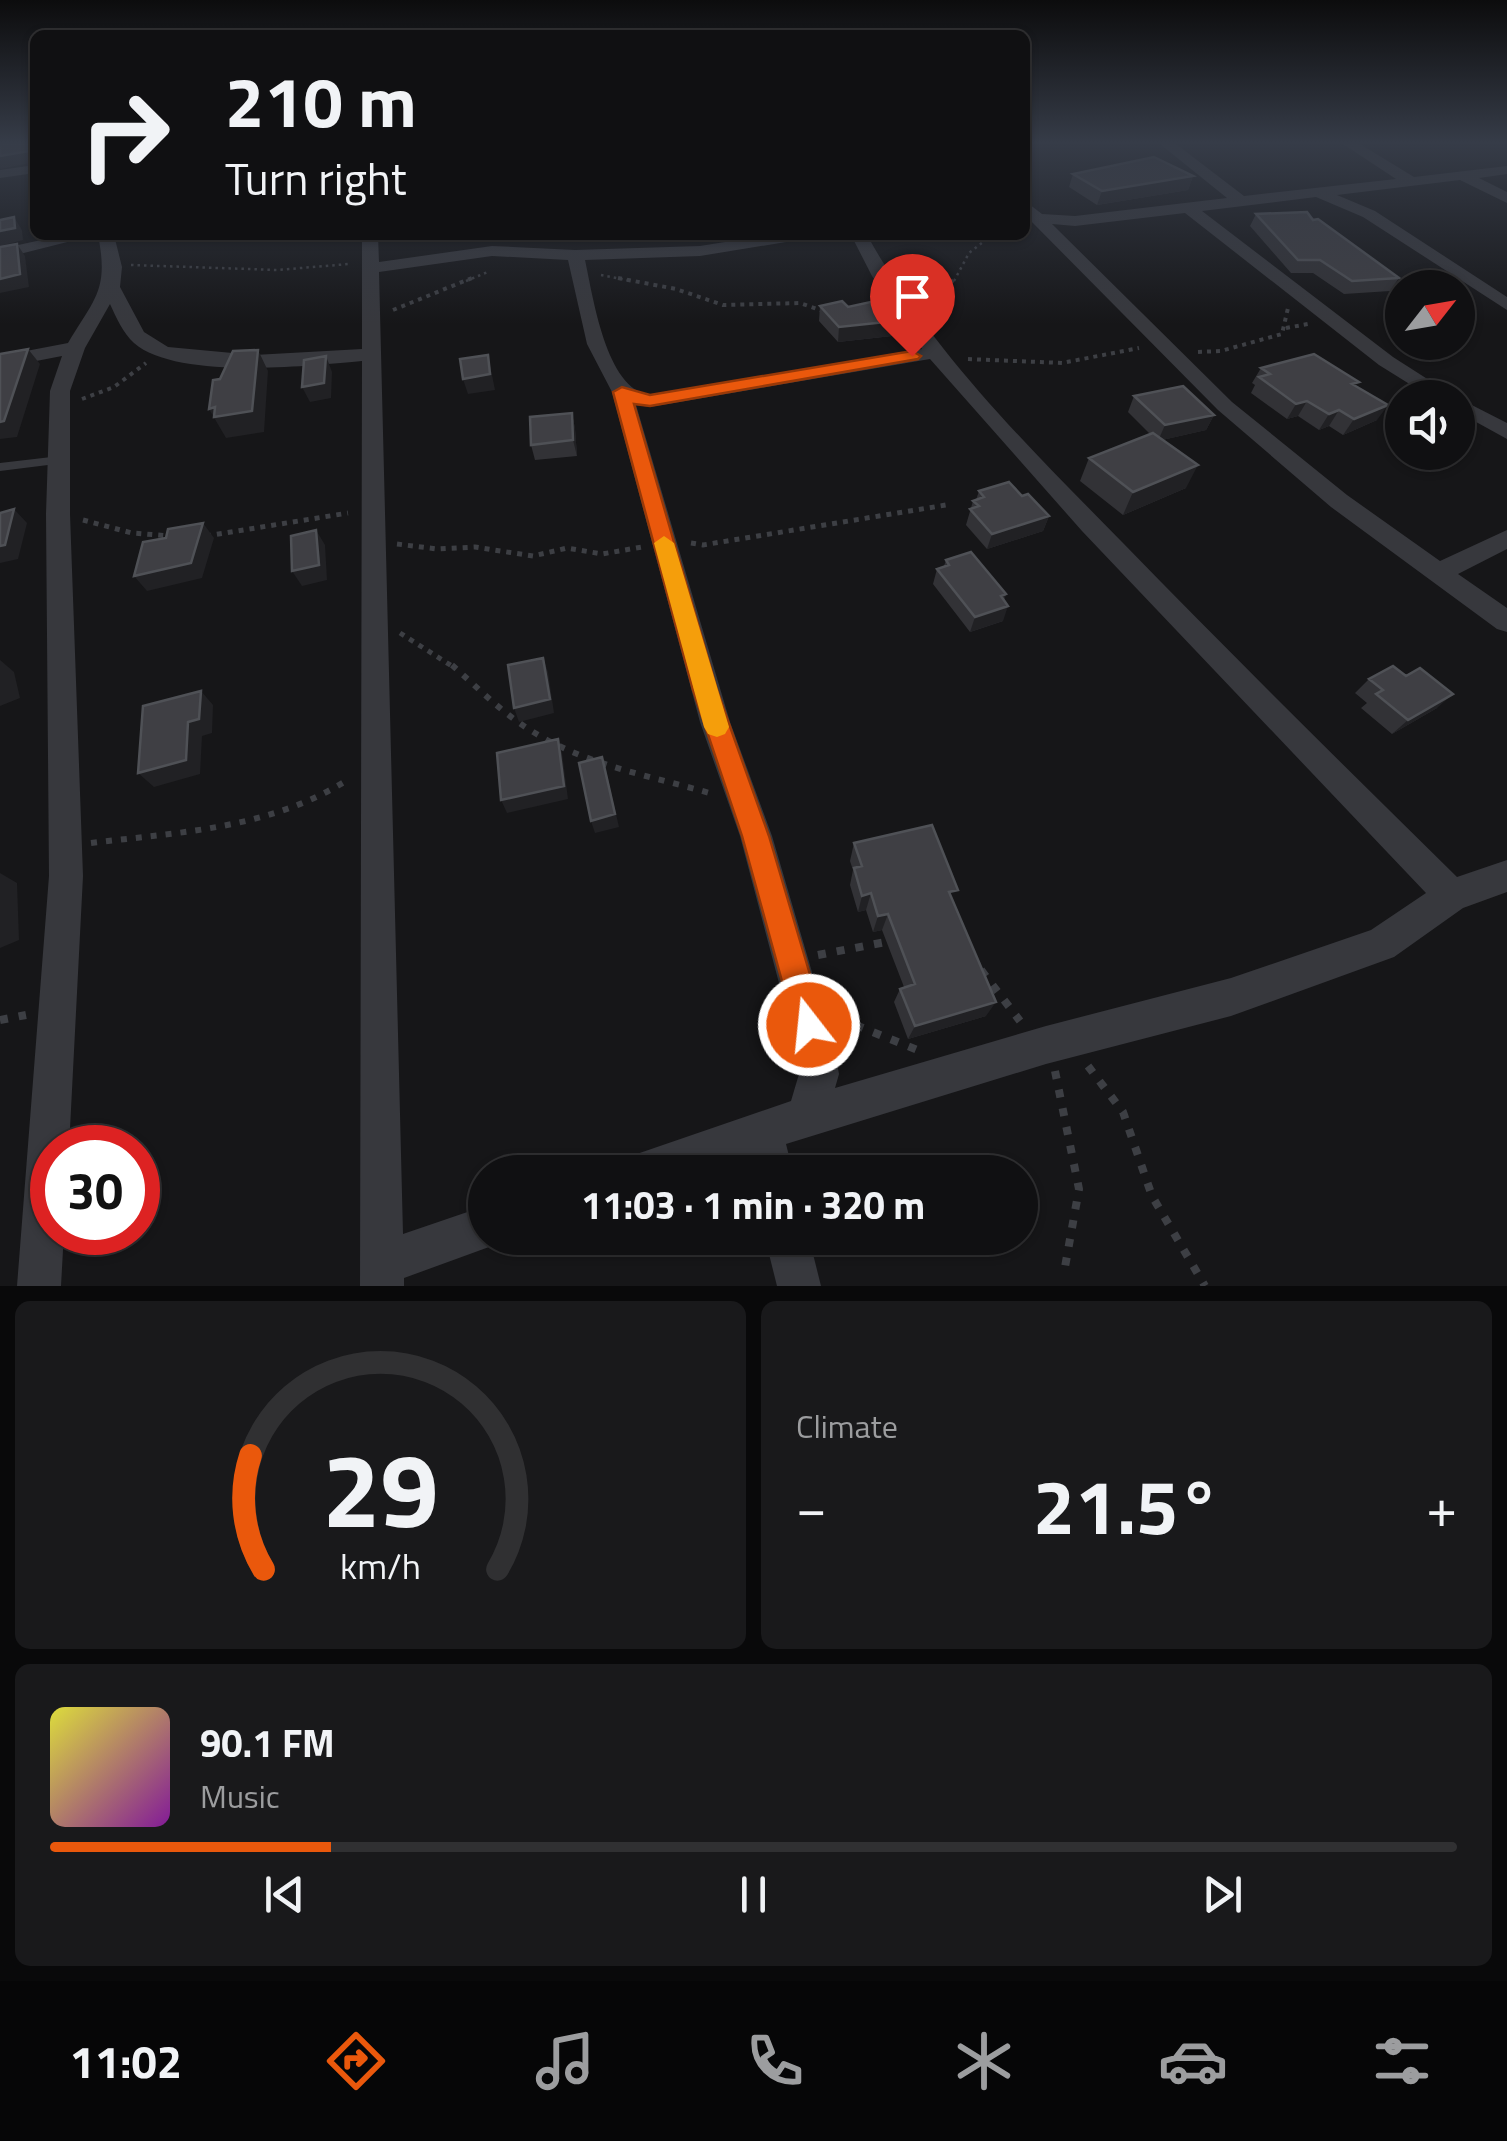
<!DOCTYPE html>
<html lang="en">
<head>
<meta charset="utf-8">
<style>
  body { margin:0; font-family:"Titillium Web",sans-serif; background:#19191b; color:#f1f3f6; height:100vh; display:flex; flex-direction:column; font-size:38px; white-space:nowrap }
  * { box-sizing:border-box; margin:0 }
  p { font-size:32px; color:#9c9d9f }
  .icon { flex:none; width:55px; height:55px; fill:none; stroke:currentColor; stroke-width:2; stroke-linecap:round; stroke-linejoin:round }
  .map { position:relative; height:1286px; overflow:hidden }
  .drawer { display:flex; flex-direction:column; gap:15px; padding:15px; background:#09090a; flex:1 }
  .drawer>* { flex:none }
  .hud { position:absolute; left:30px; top:30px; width:1000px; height:210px; border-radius:15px; box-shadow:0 2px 8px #0004,0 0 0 2px #303032; background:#101012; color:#f1f3f6; overflow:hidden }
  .needle { width:65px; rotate:59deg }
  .tools { position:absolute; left:1385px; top:270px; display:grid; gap:20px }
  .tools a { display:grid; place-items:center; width:90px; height:90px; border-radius:50%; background:#101012; box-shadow:0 2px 8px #0004,0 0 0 2px #303032; font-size:50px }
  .speed { position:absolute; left:30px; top:1125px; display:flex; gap:20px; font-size:50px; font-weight:700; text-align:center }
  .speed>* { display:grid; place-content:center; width:130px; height:130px; border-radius:50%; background:#101012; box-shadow:0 2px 8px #0004,0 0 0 2px #303032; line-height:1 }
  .speed .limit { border:15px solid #d22; background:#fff; color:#111 }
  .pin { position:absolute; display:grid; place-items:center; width:85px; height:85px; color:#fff; margin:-102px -42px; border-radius:50% 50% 50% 0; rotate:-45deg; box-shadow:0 0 10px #0007 }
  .pin .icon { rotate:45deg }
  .me { position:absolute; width:110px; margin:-55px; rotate:344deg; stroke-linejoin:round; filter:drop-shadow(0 0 8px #0008) }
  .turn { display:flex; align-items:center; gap:35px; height:210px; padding:0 30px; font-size:45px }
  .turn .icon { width:130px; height:130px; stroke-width:2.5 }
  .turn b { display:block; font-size:70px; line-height:85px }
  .big { font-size:75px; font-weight:700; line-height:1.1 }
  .drawer .widget { flex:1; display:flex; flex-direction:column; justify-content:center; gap:15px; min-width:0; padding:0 35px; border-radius:15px; background:#19191b }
  .drawer .dial { align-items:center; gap:0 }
  .dial svg { height:260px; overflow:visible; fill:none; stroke:#303032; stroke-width:7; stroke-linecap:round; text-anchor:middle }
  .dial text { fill:#f1f3f6; stroke:none }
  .song { display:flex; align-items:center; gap:30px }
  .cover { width:120px; height:120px; border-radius:15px; background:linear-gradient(135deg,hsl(60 70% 55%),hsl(290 70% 35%)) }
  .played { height:10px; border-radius:5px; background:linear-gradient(90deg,#ea580c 20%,#303032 20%) }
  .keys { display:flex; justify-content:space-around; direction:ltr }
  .heat { display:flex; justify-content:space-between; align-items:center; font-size:55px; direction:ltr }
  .drawer .tiles { flex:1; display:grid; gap:15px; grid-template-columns:1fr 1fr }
  .widget:last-child { grid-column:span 2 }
  .trip { position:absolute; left:468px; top:1155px; width:570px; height:100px; border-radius:50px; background:#101012; box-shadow:0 2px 8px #0004,0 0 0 2px #303032; font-weight:700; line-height:100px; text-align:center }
  .dock { display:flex; height:160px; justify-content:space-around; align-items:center; background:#060607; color:#9c9d9f }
  .dock .icon { width:70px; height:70px }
  .dock .active { color:#ea580c }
  .dock b { font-size:45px; color:#f1f3f6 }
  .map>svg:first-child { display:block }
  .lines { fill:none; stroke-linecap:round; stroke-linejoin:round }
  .path-far4 { stroke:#3d3f44; stroke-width:2.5; stroke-dasharray:2.5 4; stroke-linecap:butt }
  .path-far3 { stroke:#3d3f44; stroke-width:4; stroke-dasharray:4 5; stroke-linecap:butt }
  .path-far2 { stroke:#3d3f44; stroke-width:5; stroke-dasharray:5 6; stroke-linecap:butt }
  .path-far1 { stroke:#3d3f44; stroke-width:6; stroke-dasharray:6 9; stroke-linecap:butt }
  .path { stroke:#3d3f44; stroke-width:8; stroke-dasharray:8 11; stroke-linecap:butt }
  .service { fill:#37383d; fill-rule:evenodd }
  .minor { fill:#37383d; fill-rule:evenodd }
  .wall { fill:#323236 }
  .shaded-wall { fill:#212124 }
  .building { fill:#3f3f44; stroke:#4f5156; stroke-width:2.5 }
  .route { fill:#ea580c; stroke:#983908; stroke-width:2.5 }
  .slow { fill:#f59e0b }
</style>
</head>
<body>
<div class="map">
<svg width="1507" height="1286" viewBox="0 0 1507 1286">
  <rect width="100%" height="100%" fill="#161618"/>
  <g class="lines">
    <!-- path-far4 -->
    <path class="path-far4" d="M 131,265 L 277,270 L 349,264
      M 601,275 L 631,281
      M 466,281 L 490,271
      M 954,281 L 969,253 L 992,235"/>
    <!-- path-far3 -->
    <path class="path-far3" d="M 618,278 L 676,289 L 723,305 L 800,303 L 823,311
      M 922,305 L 956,278
      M 393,310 L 472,278
      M 1286,328 L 1308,324
      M 1198,352 L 1221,351 L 1282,334 L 1288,308
      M 968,359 L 1062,363 L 1139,348
      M 82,399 L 114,387 L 146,363"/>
    <!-- path-far2 -->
    <path class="path-far2" d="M 83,520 L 132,533 L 170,536
      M 206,536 L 348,513
      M 691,543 L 703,545 L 946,505
      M 397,544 L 437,549 L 475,547 L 533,556 L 567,548 L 602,554 L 642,547
      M 400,633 L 455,668"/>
    <!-- path-far1 -->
    <path class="path-far1" d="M 452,665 C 477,687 501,712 530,730 C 585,765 651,776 713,794
      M 91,843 C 181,832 270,829 349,779"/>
    <!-- path -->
    <path class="path" d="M 818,955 L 891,941
      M 981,970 L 1020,1021
      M 838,1018 L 920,1051
      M 0,1020 L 26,1015
      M 1088,1066 L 1123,1112 L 1152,1196 L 1205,1286
      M 1055,1071 L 1079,1189 L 1065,1267"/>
    <!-- service -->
    <path class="service" d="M 60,456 L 64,457 L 64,463 L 0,471 L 0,463 Z"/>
    <!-- minor -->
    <path class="minor" d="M 1160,144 L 1176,144 L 1244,196 L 1396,179 L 1343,144 L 1360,144 L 1414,177 L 1507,166 L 1507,174 L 1479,178 L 1507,192 L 1507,203 L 1460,180 L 1337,195 L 1375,211 L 1507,297 L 1507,310 L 1363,217 L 1316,197 L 1202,211 L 1393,357 L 1457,398 L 1432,398 L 1379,365 L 1185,213 L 1075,226 L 1052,224 L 1232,402 L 1347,495 L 1440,561 L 1507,530 L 1507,549 L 1458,574 L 1507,608 L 1507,632 L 1497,629 L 1331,507 L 1218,410 L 1025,215 L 1025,201 L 1042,214 L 1075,216 L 1227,198 Z
      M 35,165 L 35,173 L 0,178 L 0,170 Z
      M 64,235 L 95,235 L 0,259 L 0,249 Z
      M 98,235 L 114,235 L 122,267 L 120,287 L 144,332 L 168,347 L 254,355 L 362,349 L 362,235 L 378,235 L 379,262 L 492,246 L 575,250 L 700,246 L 768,235 L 806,235 L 798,240 L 700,256 L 585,260 C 593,296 606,390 650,395 L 922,349 L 872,276 L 851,235 L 867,235 C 933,354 1028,446 1123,543 C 1233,656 1345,767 1457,877 L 1507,860 L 1507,892 L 1463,908 L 1394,957 L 1231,1016 L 1046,1064 L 786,1144 L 793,1172 L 751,1172 L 748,1157 L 702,1172 L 622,1172 L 628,1157 L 791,1101 L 799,1074 L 796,1047 L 740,836 L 700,722 L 612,392 L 587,344 L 568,260 L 492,256 L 379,272 L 403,1234 L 485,1206 L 485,1238 L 503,1238 L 500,1243 L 404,1278 L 404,1286 L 360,1286 L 362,361 C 308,366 176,380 134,343 C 123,333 116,317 110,304 L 85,348 L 70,391 L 70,514 L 83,876 L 69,1148 L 52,1148 L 52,1232 L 64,1232 L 61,1286 L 17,1286 L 49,876 L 46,514 L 50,391 L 62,356 L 0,368 L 0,356 L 68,343 C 95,298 109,290 98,235 ZM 930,359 L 1082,531 L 1426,893 L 1371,930 L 1231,978 L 1046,1026 L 835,1088 L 839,1074 L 834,1047 L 772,836 L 730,722 L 636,405 L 650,407 Z
      M 1458,398 L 1507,423 L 1507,439 L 1458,412 Z
      M 765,1238 L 809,1238 L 821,1286 L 777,1286 Z"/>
  </g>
  <!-- wall -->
  <path class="wall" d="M 1073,174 L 1193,176 L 1188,190 L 1097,205 L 1069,187 Z
    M 1256,214 L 1313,220 L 1399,278 L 1390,291 L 1344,294 L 1313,273 L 1291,273 L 1250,226 Z
    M 820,306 L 848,307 L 895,321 L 892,336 L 838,342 L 819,321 Z
    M 1261,368 L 1356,387 L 1377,420 L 1343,435 L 1329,426 L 1319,430 L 1298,416 L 1287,419 L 1251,393 L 1255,385 L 1252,383 Z
    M 1134,396 L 1214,415 L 1206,430 L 1162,440 L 1186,488 L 1123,515 L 1080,481 L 1089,458 L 1150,434 L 1128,412 Z
    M 572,413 L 575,429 L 577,456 L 535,460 L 531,445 Z
    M 979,491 L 1022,496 L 1049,516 L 1043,531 L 987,549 L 966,525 L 973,501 L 976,500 Z
    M 946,560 L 1006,594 L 1004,600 L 1003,621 L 970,632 L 933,584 L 937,569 L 944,566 Z
    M 1369,679 L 1437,708 L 1392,734 L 1361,708 L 1367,703 L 1355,693 Z
    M 854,843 L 952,900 L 986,1016 L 908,1039 L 894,1002 L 900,989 L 904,987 L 882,930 L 873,932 L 866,910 L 858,912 L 850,885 L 853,870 L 850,861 Z"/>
  <!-- shaded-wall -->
  <path class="shaded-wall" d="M 35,150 L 35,162 L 0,169 L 0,156 Z
    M 1193,176 L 1188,190 L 1097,205 L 1102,191 Z
    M 14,217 L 22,230 L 23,240 L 0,246 L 0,231 Z
    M 17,244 L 25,256 L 29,287 L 0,293 L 0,279 Z
    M 895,321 L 892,336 L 838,342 L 839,327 Z
    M 28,349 L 40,364 L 17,437 L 0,439 L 0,422 Z
    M 258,350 L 268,371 L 264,432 L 226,438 L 209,409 Z
    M 488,355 L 495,390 L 468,394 L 463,379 Z
    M 326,356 L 332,372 L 331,398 L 310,402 L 302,387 Z
    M 1307,401 L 1298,416 L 1287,419 L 1296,404 Z
    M 1388,405 L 1377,420 L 1343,435 L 1354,419 Z
    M 1339,410 L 1329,426 L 1319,430 L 1329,414 Z
    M 572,413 L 575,429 L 577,456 L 573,440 Z
    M 1214,415 L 1206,430 L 1158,441 L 1165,425 Z
    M 1198,465 L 1186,488 L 1123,515 L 1133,492 Z
    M 14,509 L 27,523 L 18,559 L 0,563 L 0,546 Z
    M 1049,516 L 1043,531 L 987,549 L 992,534 Z
    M 203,523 L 214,538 L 202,578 L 147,591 L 134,576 Z
    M 316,530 L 325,545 L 327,580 L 302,586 L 292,571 Z
    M 1006,594 L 1001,608 L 1008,606 L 1003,621 L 970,632 L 975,617 L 1001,596 Z
    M 543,658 L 548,672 L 554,713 L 519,722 L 514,708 Z
    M 0,660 L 14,672 L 20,698 L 0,706 Z
    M 201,691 L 213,705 L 212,733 L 202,736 L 200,774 L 154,787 L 138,773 L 188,722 Z
    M 1453,694 L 1437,708 L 1392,734 L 1408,720 Z
    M 558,739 L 562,753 L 568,799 L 507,813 L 501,800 Z
    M 606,770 L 619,827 L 595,833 L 591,821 Z
    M 0,873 L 17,883 L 19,940 L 0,948 Z
    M 871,893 L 866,910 L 858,912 L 862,896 Z
    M 888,914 L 882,930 L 873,932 L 878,916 Z
    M 996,1002 L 986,1016 L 908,1039 L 915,1026 Z"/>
  <!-- building -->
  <path class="building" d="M 0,144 L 35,144 L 35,150 L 0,156 Z
    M 1154,157 L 1193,176 L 1102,191 L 1073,174 Z
    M 1307,212 L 1313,220 L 1318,219 L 1399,278 L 1352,281 L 1320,260 L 1298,260 L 1256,214 Z
    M 14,217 L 15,228 L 0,231 L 0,220 Z
    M 17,244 L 20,274 L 0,279 L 0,247 Z
    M 842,301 L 848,307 L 875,301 L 895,321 L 839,327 L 820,306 Z
    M 28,349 L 4,421 L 0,422 L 0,354 Z
    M 258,350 L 252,411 L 214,417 L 215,407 L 209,409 L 213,380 L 220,379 L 233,351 Z
    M 1314,354 L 1359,382 L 1352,384 L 1388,405 L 1354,419 L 1339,410 L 1329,414 L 1307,401 L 1296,404 L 1259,377 L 1270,374 L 1261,368 Z
    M 488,355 L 490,374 L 463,379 L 460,359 Z
    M 326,356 L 324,383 L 302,387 L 304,360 Z
    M 1183,386 L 1214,415 L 1165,425 L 1134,396 Z
    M 572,413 L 573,440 L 531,445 L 530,417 Z
    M 1153,433 L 1198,465 L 1133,492 L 1089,458 Z
    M 1009,482 L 1022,496 L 1028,494 L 1049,516 L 992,534 L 970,509 L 979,506 L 973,501 L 984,497 L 979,491 Z
    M 14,509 L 5,545 L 0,546 L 0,513 Z
    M 203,523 L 191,563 L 134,576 L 143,542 L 166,538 L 168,529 Z
    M 316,530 L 319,565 L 292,571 L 291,536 Z
    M 971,552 L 1006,594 L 1001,596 L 1008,606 L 975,617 L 937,569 L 949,565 L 946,560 Z
    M 543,658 L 550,699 L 514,708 L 508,665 Z
    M 1393,666 L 1406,676 L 1420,668 L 1453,694 L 1408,720 L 1376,694 L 1383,690 L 1369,679 Z
    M 201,691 L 199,719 L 188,722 L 186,760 L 138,773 L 143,706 Z
    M 558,739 L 564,786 L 501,800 L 497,753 Z
    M 602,757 L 615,814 L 591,821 L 579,763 Z
    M 932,825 L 958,890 L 949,892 L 996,1002 L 915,1026 L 900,989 L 915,984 L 888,914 L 878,916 L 871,893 L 862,896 L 854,868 L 862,866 L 854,843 Z"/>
  <!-- sky -->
  <linearGradient id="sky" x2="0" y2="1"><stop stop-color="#0c0c0d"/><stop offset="0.44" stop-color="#363c48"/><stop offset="1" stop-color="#363c48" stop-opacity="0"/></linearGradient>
  <rect width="1507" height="324" fill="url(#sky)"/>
  <!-- route -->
  <path class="route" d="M 912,351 L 921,356 L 918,359 L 650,406 L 634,404 L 717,690 L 769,836 L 825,1025 L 820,1036 L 809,1040 L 798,1036 L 794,1025 L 742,836 L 693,690 L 613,392 L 622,387 L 650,395 Z"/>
  <!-- slow -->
  <path class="slow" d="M 664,536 L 674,543 L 729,727 L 725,734 L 717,737 L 708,734 L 704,727 L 654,543 Z"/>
</svg>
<div class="tools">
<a><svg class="needle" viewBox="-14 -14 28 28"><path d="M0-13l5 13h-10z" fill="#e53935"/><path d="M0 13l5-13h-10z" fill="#9c9d9f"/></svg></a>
<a><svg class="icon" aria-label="sound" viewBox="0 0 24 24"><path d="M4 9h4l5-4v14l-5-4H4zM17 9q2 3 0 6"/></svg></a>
</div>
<div class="speed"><div class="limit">30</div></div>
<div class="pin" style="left:912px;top:356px;background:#d93025"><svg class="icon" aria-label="arrive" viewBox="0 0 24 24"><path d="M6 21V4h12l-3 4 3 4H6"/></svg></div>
<svg class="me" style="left:809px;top:1025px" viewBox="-20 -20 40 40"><circle r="17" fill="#ea580c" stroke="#fff" stroke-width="3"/><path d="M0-11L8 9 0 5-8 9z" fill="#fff"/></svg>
<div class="trip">11:03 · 1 min · 320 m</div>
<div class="hud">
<div class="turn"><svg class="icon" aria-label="right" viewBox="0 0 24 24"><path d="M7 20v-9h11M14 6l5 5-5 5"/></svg><div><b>210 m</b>Turn right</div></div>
</div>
</div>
<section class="drawer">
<div class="tiles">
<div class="widget dial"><svg viewBox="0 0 100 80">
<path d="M14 69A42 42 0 1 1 86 69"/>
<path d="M14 69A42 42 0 0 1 10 34" stroke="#ea580c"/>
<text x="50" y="56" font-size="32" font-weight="700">29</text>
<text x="50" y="72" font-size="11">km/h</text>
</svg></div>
<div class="widget"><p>Climate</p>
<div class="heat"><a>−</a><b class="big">21.5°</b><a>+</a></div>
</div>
<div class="widget">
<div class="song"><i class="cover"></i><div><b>90.1 FM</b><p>Music</p></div></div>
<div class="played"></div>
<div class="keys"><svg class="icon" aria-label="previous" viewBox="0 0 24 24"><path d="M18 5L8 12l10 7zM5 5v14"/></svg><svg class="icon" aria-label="pause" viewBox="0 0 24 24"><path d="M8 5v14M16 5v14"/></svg><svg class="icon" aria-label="next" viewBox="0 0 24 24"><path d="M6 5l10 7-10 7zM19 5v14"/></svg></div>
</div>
</div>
</section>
<nav class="dock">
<b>11:02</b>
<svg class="icon active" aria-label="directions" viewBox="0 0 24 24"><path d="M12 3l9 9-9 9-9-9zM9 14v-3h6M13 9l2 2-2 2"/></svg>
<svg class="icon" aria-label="music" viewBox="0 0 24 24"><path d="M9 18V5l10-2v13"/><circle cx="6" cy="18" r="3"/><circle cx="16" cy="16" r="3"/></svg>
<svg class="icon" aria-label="phone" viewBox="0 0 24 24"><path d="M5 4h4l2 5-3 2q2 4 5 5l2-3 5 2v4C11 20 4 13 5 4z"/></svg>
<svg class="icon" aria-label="climate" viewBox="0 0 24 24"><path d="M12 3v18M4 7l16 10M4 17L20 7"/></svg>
<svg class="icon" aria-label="car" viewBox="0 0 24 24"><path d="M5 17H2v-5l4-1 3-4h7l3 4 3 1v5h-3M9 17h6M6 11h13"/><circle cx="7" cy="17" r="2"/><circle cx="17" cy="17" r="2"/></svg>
<svg class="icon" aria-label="filters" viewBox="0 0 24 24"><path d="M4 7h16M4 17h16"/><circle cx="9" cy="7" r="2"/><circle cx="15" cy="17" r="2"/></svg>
</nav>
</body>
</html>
